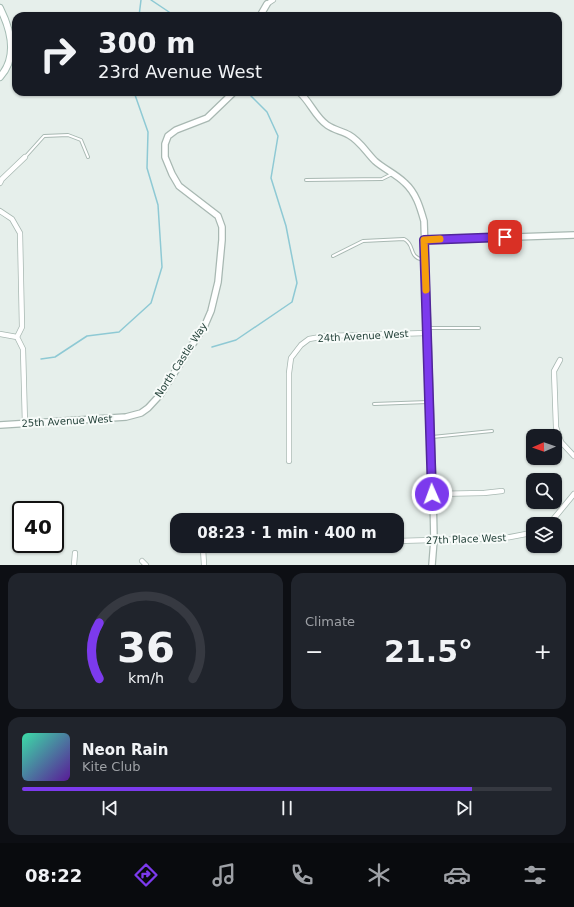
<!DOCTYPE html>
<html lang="en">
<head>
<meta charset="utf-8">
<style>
  body { margin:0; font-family:"DejaVu Sans",sans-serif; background:#20242c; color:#f1f3f6; height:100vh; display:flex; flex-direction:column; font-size:15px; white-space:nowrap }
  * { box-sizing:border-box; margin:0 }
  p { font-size:13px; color:#9ea1a6 }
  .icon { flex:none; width:22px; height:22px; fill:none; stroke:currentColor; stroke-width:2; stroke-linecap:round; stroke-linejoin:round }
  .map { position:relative; height:565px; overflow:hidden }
  .details { display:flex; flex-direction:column; gap:8px; padding:8px; background:#0d0f14; flex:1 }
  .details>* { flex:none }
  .banner { position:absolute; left:12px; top:12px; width:550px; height:84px; border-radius:12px; box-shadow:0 1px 3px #0004; background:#171b24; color:#f1f3f6; overflow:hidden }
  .needle { width:26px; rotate:268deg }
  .tools { position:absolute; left:526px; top:429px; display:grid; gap:8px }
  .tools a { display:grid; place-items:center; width:36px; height:36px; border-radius:8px; background:#171b24; box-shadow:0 1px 3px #0004; font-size:20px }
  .speed { position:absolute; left:12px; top:501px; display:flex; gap:8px; font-size:20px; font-weight:700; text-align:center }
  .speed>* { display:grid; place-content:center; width:52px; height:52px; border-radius:50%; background:#171b24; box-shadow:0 1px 3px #0004; line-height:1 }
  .speed .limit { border:2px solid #111; border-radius:6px; background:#fff; color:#111 }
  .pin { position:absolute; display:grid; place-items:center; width:34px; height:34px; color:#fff; margin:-17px; border-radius:8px; box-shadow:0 2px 6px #0006 }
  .me { position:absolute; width:44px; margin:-22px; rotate:358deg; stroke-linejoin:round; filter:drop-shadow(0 0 3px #0008) }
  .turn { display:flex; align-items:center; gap:14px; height:84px; padding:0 20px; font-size:18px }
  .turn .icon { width:52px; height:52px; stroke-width:2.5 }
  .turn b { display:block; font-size:28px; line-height:34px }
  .big { font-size:30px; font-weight:700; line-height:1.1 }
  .details .card { flex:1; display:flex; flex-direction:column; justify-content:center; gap:6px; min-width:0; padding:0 14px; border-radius:12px; background:#20242c }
  .details .dial { align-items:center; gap:0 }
  .dial svg { height:104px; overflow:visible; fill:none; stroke:#363941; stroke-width:7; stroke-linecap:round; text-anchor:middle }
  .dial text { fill:#f1f3f6; stroke:none }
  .song { display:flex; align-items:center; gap:12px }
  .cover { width:48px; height:48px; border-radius:6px; background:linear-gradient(135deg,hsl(160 70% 55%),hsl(270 70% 35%)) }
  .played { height:4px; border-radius:2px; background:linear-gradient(90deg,#7c3aed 85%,#363941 85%) }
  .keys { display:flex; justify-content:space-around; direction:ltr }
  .heat { display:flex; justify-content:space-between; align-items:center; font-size:22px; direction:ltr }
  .details .tiles { flex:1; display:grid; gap:8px; grid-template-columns:1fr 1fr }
  .card:last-child { grid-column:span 2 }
  .trip { position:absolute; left:170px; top:513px; width:234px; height:40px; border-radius:12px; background:#171b24; box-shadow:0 1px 3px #0004; font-weight:700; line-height:40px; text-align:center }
  .tab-bar { display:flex; height:64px; justify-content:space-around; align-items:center; background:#090b0e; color:#9ea1a6 }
  .tab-bar .icon { width:28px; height:28px }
  .tab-bar .on { color:#7c3aed }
  .tab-bar b { font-size:18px; color:#f1f3f6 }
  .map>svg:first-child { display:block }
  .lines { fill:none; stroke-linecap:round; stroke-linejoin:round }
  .stream { stroke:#8ec9d4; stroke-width:1.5 }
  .service-casing { stroke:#a8b8b2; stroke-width:4 }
  .minor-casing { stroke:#a8b8b2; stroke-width:6 }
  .tertiary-casing { stroke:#a8b8b2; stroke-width:8 }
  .secondary-casing { stroke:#a4bbb3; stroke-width:8 }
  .service { stroke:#fff; stroke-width:2 }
  .minor { stroke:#fff; stroke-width:4.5 }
  .tertiary { stroke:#fff; stroke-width:5.5 }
  .secondary { stroke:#fff; stroke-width:6 }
  .route-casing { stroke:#51269a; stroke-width:10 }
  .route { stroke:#7c3aed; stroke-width:7 }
  .slow { stroke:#f59e0b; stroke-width:7 }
  .labels { text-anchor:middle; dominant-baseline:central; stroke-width:4; stroke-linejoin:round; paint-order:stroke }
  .street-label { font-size:10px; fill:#24423a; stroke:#f7fbf9 }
</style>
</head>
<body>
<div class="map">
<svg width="574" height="565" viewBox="0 0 574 565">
  <rect width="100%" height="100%" fill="#e6efeb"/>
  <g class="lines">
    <!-- stream -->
    <path class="stream" d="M 151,0 L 175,16
      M 139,16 L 141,0
      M 212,347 L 236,340 L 292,302 L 297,283 L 286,226 L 271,178 L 278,136 L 267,112 L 249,94
      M 41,359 L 55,357 L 87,336 L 119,332 L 151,303 L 162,267 L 158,205 L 147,168 L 148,132 L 134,92"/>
    <defs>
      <path id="service" d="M 26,156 L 44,136 L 68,135 L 81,140 L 88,157
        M 306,180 L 382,179 L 392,174
        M 333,256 L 363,241 L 404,239 C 416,245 407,256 423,260
        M 428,328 L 479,328
        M 374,404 L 428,402
        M 432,437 L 492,431"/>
      <path id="minor" d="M 267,4 L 273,0
        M 0,183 L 2,179 L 25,157
        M 0,211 L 12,219 L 20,233 L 22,327 L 17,337 L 23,349 L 25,424
        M 0,334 L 17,337
        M 560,360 L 554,371 L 556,427 L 561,442 L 574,456
        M 289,461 L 289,373 L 291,358 L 301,345 L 309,339 L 326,336 L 427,333
        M 433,494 L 484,493 L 502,491
        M 547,524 L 551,522 L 574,494
        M 397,541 L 505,538 L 526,534 L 533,530
        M 203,548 L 204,565
        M 142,561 L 146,565
        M 74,565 L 75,553"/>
      <path id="tertiary" d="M 260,16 L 267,4
        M 299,92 C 310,101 315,117 327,125 C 334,130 342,131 349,135 C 360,141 366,152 375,161 C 384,169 396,174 405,183 C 416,193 420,207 424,221 L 433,494 L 434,540 L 432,565
        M 424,240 L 574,235
        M 0,425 L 126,417 L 141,413 L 148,408 L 160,395 L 205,325 L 211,311 L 218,282 L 222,240 L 222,227 L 218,216 L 179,186 L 172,174 L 165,157 L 165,144 L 168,136 L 176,130 L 207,118 L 234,92"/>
      <path id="secondary" d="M 0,8 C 11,30 18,57 0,77"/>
    </defs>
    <!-- service casing -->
    <use href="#service" class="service-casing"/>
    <!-- minor casing -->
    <use href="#minor" class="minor-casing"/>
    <!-- tertiary casing -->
    <use href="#tertiary" class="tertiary-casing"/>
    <!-- secondary casing -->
    <use href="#secondary" class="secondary-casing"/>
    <!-- service -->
    <use href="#service" class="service"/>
    <!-- minor -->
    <use href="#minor" class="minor"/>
    <!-- tertiary -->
    <use href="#tertiary" class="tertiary"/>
    <!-- secondary -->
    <use href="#secondary" class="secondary"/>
  </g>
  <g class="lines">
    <defs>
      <path id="route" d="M 432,494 L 424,240 L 505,237"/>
    </defs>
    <!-- route casing -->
    <use href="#route" class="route-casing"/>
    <!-- route -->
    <use href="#route" class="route"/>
    <!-- slow -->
    <path class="slow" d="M 426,290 L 424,240 L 440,239"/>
  </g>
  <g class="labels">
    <!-- street labels -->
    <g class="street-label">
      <text transform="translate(363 336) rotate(-3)">24th Avenue West</text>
      <text transform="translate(181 360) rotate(-57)">North Castle Way</text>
      <text transform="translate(67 421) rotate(-3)">25th Avenue West</text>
      <text transform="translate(466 539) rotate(-2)">27th Place West</text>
    </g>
  </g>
</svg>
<div class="tools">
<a><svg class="needle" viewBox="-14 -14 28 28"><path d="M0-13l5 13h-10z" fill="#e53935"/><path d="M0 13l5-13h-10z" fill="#9ea1a6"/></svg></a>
<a><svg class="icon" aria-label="search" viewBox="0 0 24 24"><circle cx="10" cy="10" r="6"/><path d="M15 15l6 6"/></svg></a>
<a><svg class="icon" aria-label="layers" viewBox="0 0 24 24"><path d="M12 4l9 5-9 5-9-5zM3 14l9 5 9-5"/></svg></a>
</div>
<div class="speed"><div class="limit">40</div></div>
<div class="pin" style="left:505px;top:237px;background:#d93025"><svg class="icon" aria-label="arrive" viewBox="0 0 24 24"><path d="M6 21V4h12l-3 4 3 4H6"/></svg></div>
<svg class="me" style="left:432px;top:494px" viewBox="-20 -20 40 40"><circle r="17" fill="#7c3aed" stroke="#fff" stroke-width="3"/><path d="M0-11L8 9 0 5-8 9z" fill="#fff"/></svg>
<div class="trip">08:23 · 1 min · 400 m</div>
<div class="banner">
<div class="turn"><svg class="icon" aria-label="right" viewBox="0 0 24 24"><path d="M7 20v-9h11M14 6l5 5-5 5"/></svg><div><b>300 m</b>23rd Avenue West</div></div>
</div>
</div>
<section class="details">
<div class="tiles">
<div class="card dial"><svg viewBox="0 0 100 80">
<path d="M14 69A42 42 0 1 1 86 69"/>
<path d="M14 69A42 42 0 0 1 14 26" stroke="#7c3aed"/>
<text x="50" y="56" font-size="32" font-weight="700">36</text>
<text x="50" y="72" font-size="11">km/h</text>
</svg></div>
<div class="card"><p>Climate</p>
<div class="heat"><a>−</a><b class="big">21.5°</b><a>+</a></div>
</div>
<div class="card">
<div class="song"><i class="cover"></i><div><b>Neon Rain</b><p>Kite Club</p></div></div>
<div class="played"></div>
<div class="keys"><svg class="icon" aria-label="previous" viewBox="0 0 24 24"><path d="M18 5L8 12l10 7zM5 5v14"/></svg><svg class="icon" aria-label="pause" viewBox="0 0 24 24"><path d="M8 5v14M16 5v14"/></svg><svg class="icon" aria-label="next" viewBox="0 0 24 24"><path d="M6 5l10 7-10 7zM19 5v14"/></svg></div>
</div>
</div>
</section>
<nav class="tab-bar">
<b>08:22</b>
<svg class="icon on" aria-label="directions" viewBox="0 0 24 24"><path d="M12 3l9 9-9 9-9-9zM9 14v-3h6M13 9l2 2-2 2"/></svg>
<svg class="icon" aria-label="music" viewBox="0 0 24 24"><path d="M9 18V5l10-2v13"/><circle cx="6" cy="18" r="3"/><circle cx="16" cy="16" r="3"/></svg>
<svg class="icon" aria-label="phone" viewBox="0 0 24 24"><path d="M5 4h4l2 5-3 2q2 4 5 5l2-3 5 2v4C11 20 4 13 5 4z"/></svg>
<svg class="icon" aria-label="climate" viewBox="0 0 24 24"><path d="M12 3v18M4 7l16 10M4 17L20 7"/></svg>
<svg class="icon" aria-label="car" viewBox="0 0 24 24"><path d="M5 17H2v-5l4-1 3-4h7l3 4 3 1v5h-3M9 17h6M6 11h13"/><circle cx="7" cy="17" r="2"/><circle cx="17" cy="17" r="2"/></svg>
<svg class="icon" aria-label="filters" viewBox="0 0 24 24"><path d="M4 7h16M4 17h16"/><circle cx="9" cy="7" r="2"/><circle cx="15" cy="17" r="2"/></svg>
</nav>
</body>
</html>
